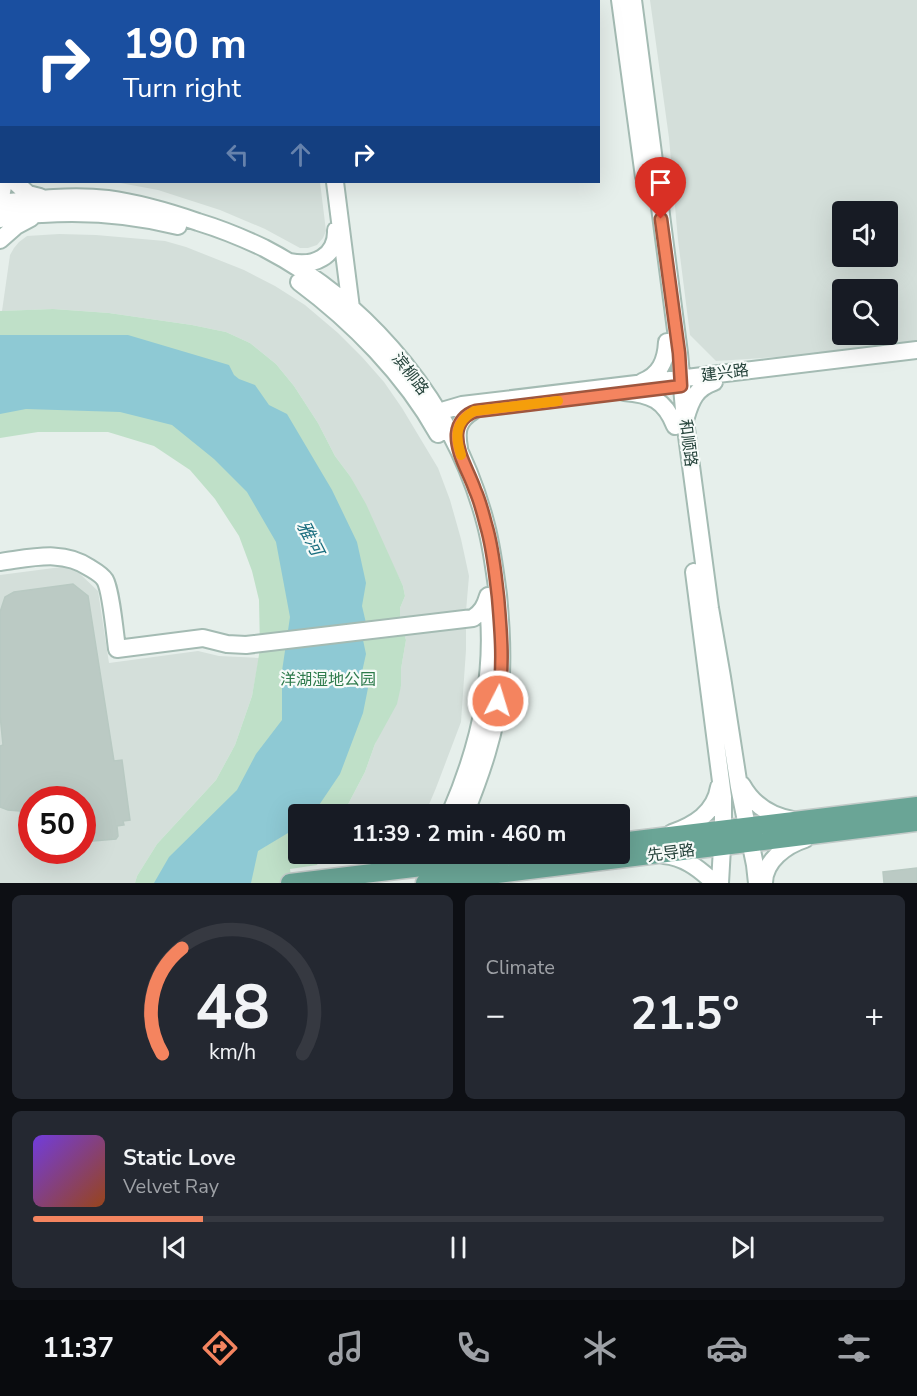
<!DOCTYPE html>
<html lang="en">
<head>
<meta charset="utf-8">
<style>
  body { margin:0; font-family:"Nunito Sans","Noto Sans SC",sans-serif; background:#242831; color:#f1f3f6; height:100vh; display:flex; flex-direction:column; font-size:22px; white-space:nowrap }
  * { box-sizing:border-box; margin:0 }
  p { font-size:20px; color:#9ea1a6 }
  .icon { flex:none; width:33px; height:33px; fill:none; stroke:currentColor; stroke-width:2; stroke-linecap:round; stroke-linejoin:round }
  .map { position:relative; height:883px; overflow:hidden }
  .drawer { display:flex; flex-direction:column; gap:12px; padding:12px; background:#0d0f14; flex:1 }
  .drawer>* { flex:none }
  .hud { position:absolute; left:0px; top:0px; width:600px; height:183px; box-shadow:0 6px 24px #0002; background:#1a4fa0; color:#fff; overflow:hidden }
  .fabs { position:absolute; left:832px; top:201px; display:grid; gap:12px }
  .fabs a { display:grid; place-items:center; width:66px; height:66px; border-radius:6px; background:#171b24; box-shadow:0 6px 24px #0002; font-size:30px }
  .speed { position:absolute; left:18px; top:786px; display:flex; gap:12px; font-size:30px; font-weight:700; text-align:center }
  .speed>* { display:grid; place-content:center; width:78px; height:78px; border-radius:50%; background:#171b24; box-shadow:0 6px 24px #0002; line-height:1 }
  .speed .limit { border:9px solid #d22; background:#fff; color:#111 }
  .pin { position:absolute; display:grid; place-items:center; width:51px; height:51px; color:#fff; margin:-62px -26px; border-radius:50% 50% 50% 0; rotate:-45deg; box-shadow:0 0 6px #0007 }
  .pin .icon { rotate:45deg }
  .me { position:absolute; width:66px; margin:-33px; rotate:5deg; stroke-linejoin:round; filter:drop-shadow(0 0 4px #0008) }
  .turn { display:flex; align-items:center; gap:21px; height:126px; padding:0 24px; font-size:27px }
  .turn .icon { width:78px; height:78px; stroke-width:2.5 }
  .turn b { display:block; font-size:42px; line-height:51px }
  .lanes { display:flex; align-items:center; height:57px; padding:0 24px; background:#0003; justify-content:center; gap:30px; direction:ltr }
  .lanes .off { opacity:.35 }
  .big { font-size:45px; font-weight:700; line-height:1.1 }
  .drawer .widget { flex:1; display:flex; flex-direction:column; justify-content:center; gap:9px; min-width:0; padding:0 21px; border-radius:9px; background:#242831 }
  .drawer .dial { align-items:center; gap:0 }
  .dial svg { height:156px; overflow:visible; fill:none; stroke:#363941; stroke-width:7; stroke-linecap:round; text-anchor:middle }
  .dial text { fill:#f1f3f6; stroke:none }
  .song { display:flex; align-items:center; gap:18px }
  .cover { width:72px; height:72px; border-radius:9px; background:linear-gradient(135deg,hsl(260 70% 55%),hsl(20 70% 35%)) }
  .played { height:6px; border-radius:3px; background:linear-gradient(90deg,#f4845f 20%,#363941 20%) }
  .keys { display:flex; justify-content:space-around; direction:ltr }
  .heat { display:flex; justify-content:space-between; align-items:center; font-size:33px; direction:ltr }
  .drawer .tiles { flex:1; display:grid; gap:12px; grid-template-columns:1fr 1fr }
  .widget:last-child { grid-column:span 2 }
  .trip { position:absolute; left:288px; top:804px; width:342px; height:60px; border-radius:6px; background:#171b24; box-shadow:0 6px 24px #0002; font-weight:700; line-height:60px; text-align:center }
  .tabs { display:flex; height:96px; justify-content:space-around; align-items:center; background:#090b0e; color:#9ea1a6 }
  .tabs .icon { width:42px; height:42px }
  .tabs .on { color:#f4845f }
  .tabs b { font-size:27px; color:#f1f3f6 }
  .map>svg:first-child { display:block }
  .built { fill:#d4dfda; fill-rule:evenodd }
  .green { fill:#bfe0c8 }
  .water { fill:#8ec9d4 }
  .building { fill:#bbcac4; stroke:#b8c9c2; stroke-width:1.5 }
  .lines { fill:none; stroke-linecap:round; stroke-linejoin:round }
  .secondary-casing { stroke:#a4bbb3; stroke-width:20 }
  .primary-casing { stroke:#c2cac8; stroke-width:21 }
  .secondary { stroke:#fff; stroke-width:16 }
  .primary { stroke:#6aa596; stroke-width:18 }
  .route-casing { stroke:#9f563e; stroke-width:15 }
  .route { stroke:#f4845f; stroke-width:10 }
  .slow { stroke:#f59e0b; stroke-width:10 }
  .labels { text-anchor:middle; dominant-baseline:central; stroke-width:4.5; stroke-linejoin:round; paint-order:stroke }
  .street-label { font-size:16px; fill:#24423a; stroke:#f7fbf9 }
  .park-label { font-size:16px; fill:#2d7a4b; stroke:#f7fbf9 }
  .water-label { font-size:18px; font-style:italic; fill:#1c6f80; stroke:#f7fbf9 }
</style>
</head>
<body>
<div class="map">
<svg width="917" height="883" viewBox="0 0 917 883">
  <rect width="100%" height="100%" fill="#e6efeb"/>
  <!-- built -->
  <path class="built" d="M 650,0 L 917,0 L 917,348 L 716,361 L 690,335 L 678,240 L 669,138 ZM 843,212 L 888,212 L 888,256 L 843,256 ZM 843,290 L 888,290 L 888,334 L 843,334 Z
    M 115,182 L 320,182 L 326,231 L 323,238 L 317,245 L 308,248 L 300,248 L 265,229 L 220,210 L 158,190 Z
    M 59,234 L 96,235 L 165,241 L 186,247 L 244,270 L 275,286 L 305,305 L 338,333 L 362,357 L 384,382 L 402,408 L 438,468 L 450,500 L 461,539 L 469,576 L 466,611 L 466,650 L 461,722 L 436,788 L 425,814 L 343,814 L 365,772 L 375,744 L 401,686 L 401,669 L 406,640 L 400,620 L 400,608 L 405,596 L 403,586 L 350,476 L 335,456 L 318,423 L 294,386 L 276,364 L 250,343 L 226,332 L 192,325 L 109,313 L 53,309 L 2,311 L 10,255 L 14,248 L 19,242 L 27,236 Z
    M 69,566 L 79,573 L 98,591 L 109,663 L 198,651 L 219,656 L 259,658 L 252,696 L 235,745 L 216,780 L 157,844 L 137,876 L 135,883 L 0,883 L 0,575 ZM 32,800 L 82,800 L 82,850 L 32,850 Z"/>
  <!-- green -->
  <path class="green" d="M 53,309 L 109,313 L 192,325 L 226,332 L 250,343 L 276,364 L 294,386 L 318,423 L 335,456 L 350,476 L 366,504 L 403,586 L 405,596 L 400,608 L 400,620 L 406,640 L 401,669 L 401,686 L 397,704 L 375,744 L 365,772 L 343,814 L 298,814 L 298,854 L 323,854 L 317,865 L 290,869 L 292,883 L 135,883 L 137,876 L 157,844 L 216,780 L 235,745 L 252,696 L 260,649 L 259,600 L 252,571 L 239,536 L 215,499 L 190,470 L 154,446 L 108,432 L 38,432 L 0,438 L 0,311 Z"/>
  <!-- water -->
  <path class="water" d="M 0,335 L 128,335 L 229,365 L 234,375 L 239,379 L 255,385 L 269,405 L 287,414 L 332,490 L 357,542 L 366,583 L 362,606 L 366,623 L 363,640 L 366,654 L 362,672 L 368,688 L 363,713 L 340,774 L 313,814 L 298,814 L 298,827 L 258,851 L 251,883 L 154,883 L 169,857 L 237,790 L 256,754 L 282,720 L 282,671 L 290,617 L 276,542 L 247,492 L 214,459 L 172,425 L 120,412 L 26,409 L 0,414 Z"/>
  <!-- building -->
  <path class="building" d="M 73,584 L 88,596 L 114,761 L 122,760 L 130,820 L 123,821 L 124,825 L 117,826 L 118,836 L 116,839 L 82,842 L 82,800 L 32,800 L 31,845 L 21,820 L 20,811 L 8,810 L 0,807 L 0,746 L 3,745 L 0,715 L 0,612 L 5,597 L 14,592 Z
    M 917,868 L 917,883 L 884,883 L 883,872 Z"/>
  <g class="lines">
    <defs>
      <path id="secondary" d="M 5,0 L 7,2
        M 313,0 L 313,2
        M 620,0 L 644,177
        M 633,0 L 679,353 L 685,421 L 710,608 L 722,677 L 739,787 L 755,865 L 757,883
        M 30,2 L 30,0
        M 48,2 L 49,0
        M 0,136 L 2,130
        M 15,182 L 28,194 L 40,197
        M 335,182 L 351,308
        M 0,201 L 4,182
        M 0,203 C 36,199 72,195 108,199 C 138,203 169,212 198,222 C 221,229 243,238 264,248 C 372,304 456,408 486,525 C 492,548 495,572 498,595 C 501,626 503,657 500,688 C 496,732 481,774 465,814
        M 0,219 C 14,217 28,214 42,214 C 87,211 134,215 178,226
        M 0,240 L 16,226 L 31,218
        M 290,262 C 313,267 337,257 336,230
        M 299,282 C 353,322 405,375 438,434
        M 642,382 C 660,375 666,361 667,342
        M 624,392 C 651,394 665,400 675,426
        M 686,417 C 691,400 696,388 714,382
        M 430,420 L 445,410 L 462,405 L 917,350
        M 459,448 C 456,431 457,421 473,411
        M 0,562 C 31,558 63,549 90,568 C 95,571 102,575 105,580 C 111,590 115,634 117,649 L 203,638 L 227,644 L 246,645 L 473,618 C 482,612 485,606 488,596
        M 694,572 L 723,797 L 723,830 L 720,883
        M 742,785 C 753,805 770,816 793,820
        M 450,814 C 477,752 494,685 489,616
        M 672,833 C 694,825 715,813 719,787
        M 664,855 C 683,857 697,867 710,879 L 711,883
        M 402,867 L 422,859 L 428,854
        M 764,883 C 764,861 786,845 805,839"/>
      <path id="primary" d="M 620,842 L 917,806
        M 290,883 L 530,854
        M 425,883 L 917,822"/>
    </defs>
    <!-- secondary casing -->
    <use href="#secondary" class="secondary-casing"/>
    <!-- primary casing -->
    <use href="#primary" class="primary-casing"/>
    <!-- secondary -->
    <use href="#secondary" class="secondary"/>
    <!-- primary -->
    <use href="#primary" class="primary"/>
  </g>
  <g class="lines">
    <defs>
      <path id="route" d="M 498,701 C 504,666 501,632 498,597 C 495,572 493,548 486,525 C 483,513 480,501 475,490 C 469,472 456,453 457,434 C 458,422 466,414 476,411 L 681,386 L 679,353 L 661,219"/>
    </defs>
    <!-- route casing -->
    <use href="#route" class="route-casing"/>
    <!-- route -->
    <use href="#route" class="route"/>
    <!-- slow -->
    <path class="slow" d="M 461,455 C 455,436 455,422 474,411 L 558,401"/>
  </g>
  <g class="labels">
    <!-- street labels -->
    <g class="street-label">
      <text transform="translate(725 373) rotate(-7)">建兴路</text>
      <text transform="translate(410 374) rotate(52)">滨柳路</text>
      <text transform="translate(688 443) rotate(83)">和顺路</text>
      <text transform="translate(671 853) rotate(-7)">先导路</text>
    </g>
    <!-- park labels -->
    <g class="park-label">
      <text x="328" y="680">洋湖湿地公园</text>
    </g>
    <!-- water labels -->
    <g class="water-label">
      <text transform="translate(310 538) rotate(63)">雅河</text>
    </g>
  </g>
</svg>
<div class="fabs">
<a><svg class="icon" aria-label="sound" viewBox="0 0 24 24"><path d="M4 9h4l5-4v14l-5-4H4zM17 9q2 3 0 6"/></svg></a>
<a><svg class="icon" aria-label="search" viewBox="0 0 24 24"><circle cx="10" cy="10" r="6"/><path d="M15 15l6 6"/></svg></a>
</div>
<div class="speed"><div class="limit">50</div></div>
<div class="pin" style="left:661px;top:219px;background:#d93025"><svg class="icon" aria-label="arrive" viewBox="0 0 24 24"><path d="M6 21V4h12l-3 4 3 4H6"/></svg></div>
<svg class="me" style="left:498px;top:701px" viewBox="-20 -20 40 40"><circle r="17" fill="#f4845f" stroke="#fff" stroke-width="3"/><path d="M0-11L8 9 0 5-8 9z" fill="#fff"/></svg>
<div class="trip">11:39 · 2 min · 460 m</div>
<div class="hud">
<div class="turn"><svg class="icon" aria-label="right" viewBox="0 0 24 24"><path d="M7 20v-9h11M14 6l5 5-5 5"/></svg><div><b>190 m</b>Turn right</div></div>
<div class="lanes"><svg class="icon off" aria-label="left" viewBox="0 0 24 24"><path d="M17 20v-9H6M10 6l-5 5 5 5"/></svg><svg class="icon off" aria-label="ahead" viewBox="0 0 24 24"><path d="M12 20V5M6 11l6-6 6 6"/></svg><svg class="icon" aria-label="right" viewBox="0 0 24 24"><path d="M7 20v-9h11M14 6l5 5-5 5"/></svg></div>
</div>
</div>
<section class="drawer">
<div class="tiles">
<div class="widget dial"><svg viewBox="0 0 100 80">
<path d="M14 69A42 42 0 1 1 86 69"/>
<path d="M14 69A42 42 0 0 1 24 15" stroke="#f4845f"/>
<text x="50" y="56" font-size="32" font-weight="700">48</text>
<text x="50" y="72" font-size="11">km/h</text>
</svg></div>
<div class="widget"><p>Climate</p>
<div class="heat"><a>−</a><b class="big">21.5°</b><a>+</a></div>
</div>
<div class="widget">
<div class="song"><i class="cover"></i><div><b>Static Love</b><p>Velvet Ray</p></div></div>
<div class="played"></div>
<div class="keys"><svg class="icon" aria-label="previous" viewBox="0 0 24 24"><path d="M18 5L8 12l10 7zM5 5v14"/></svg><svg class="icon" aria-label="pause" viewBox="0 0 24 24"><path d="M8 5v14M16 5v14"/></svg><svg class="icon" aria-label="next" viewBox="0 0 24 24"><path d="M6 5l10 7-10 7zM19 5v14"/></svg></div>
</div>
</div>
</section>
<nav class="tabs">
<b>11:37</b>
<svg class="icon on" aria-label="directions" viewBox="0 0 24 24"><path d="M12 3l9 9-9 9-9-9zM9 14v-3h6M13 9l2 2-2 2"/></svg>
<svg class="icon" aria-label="music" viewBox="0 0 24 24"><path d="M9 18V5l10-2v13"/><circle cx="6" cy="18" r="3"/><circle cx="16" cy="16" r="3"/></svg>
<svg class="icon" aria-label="phone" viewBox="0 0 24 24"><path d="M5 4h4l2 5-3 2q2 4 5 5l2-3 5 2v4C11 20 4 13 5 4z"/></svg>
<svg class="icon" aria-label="climate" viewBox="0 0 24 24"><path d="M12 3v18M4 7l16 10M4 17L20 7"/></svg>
<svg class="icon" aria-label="car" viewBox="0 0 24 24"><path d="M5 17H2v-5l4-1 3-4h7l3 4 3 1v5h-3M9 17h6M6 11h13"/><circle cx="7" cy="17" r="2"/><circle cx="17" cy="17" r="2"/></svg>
<svg class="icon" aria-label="filters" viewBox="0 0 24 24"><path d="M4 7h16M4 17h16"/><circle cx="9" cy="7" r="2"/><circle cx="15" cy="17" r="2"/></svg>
</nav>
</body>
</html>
